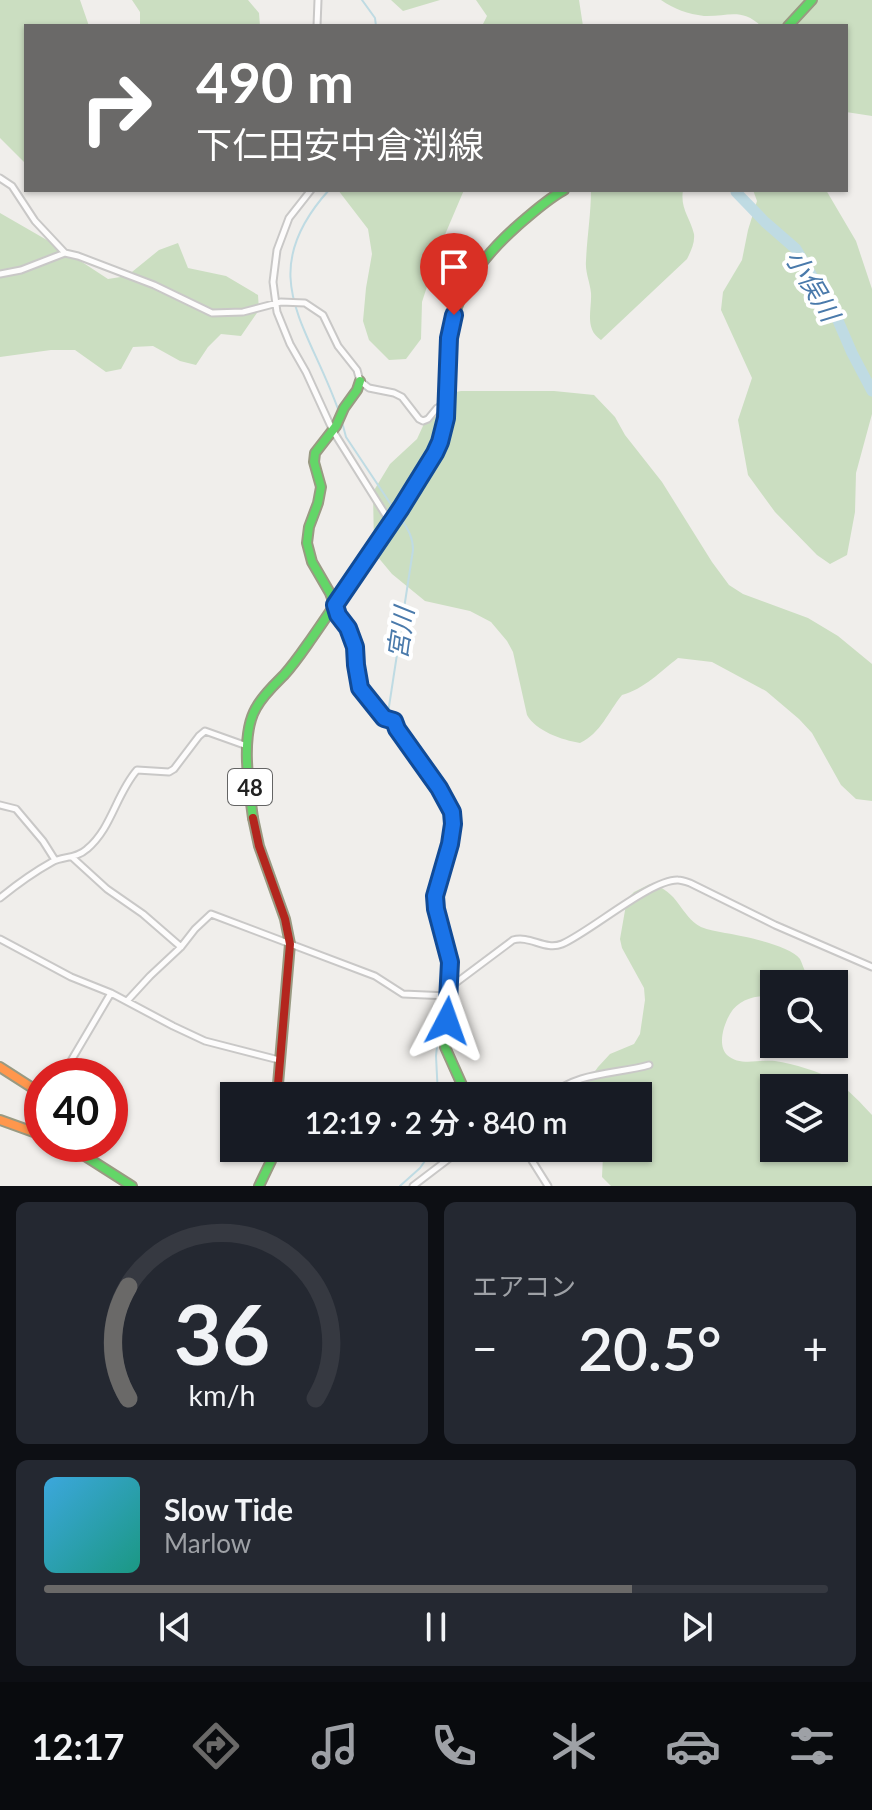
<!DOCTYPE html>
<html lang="ja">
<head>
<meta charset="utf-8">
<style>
  body { margin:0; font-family:Lato,"Noto Sans JP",sans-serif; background:#242831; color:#f1f3f6; height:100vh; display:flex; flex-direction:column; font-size:30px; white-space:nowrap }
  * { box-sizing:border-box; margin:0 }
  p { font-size:26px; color:#9ea1a6 }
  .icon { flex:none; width:44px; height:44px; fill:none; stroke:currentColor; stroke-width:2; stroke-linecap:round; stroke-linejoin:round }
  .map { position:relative; height:1186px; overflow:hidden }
  .sheet { display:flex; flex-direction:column; gap:16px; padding:16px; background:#0d0f14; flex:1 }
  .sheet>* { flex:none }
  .banner { position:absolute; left:24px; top:24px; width:824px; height:168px; border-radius:0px; box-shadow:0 2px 6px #0004; background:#6a6968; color:#fff; overflow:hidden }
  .fabs { position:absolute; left:760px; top:970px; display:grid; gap:16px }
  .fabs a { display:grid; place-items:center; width:88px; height:88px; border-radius:0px; background:#171b24; box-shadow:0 2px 6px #0004; font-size:40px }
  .speed { position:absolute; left:24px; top:1058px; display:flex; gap:16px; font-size:40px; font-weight:700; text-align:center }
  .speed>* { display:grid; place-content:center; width:104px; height:104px; border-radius:50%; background:#171b24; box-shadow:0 2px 6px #0004; line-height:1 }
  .speed .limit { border:12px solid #d22; background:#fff; color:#111 }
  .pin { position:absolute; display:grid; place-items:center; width:68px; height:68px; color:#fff; margin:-82px -34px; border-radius:50% 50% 50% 0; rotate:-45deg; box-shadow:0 0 8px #0007 }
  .pin .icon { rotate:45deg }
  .me { position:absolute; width:88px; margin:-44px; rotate:4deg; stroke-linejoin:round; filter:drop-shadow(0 0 6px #0008) }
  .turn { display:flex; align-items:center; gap:28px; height:168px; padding:0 40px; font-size:36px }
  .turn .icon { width:104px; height:104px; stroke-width:2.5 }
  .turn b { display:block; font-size:56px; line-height:68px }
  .big { font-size:60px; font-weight:600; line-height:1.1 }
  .sheet .card { flex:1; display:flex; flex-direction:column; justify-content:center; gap:12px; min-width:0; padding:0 28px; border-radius:12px; background:#242831 }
  .sheet .dial { align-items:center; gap:0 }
  .dial svg { height:208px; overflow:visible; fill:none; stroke:#363941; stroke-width:7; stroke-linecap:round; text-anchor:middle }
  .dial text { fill:#f1f3f6; stroke:none }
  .song { display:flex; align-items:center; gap:24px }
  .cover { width:96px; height:96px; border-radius:12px; background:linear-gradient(135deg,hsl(200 70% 55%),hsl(170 70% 35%)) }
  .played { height:8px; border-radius:4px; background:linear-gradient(90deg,#6a6968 75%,#363941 75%) }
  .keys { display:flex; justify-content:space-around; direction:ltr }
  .heat { display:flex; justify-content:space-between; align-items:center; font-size:44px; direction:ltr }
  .sheet .tiles { flex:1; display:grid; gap:16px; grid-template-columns:1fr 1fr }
  .card:last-child { grid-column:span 2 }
  .trip { position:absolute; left:220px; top:1082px; width:432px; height:80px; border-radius:0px; background:#171b24; box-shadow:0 2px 6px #0004; font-weight:600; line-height:80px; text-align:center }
  .dock { display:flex; height:128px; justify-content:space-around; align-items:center; background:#090b0e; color:#9ea1a6 }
  .dock .icon { width:56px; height:56px }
  .dock .active { color:#6a6968 }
  .dock b { font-size:36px; color:#f1f3f6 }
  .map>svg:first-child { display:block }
  .forest { fill:#cbdec1; fill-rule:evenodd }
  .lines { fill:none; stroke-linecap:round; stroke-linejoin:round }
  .stream { stroke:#bfdbe3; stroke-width:2 }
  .river { stroke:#bfdbe3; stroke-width:11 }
  .street-casing { stroke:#c9c8c7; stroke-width:9 }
  .fast-casing { stroke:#999a82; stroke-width:12 }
  .slow-casing { stroke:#999a82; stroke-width:12 }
  .jam-casing { stroke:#999a82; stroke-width:12 }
  .street { stroke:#fdfcfc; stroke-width:5 }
  .fast { stroke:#63d668; stroke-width:8 }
  .slow { stroke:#ff974d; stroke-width:8 }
  .jam { stroke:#b3261e; stroke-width:8 }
  .route-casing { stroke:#114b97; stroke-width:20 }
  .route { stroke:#1a73e8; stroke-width:14 }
  .labels { text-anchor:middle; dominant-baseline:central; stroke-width:8; stroke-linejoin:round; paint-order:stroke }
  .shield { fill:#fff; stroke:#646464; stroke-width:2 }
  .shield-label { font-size:22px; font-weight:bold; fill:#222 }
  .water-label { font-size:26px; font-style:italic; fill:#4a7aab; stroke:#fff }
</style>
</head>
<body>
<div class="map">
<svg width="872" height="1186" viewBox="0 0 872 1186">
  <rect width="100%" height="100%" fill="#f0eeeb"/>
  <!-- forest -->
  <path class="forest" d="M 0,0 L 80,0 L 89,26 L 26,26 L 26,164 L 0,138 Z
    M 132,0 L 248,0 L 259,13 L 260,26 L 140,26 L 140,12 Z
    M 391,0 L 440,0 L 403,11 Z
    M 476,0 L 579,0 L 583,26 L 482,26 L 487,16 Z
    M 661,0 L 872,0 L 872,116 L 846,112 L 846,26 L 761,26 C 741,7 727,17 704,16 C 688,14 674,9 661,0 Z
    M 338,190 L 464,190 L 441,244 L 422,302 L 421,339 L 406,359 L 389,360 L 369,340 L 363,321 L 366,288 L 372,254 L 368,229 Z
    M 591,190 L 683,190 C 680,209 690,217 694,234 C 695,243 691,251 687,259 L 601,340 C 584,329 592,310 591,293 C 590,282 585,272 586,261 C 587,237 591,214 591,190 Z
    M 753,190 L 826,190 L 856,241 L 872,289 L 872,414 L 856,473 L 855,512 L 847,555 L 830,564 L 817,555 L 775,512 L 748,475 L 738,420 L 752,378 L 721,310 L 723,292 L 742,260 L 748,230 L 757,201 Z
    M 0,213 L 59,247 L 108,279 L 127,276 L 159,250 L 178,243 L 188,268 L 226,276 L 258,295 L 259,310 L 241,336 L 221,334 L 208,347 L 196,365 L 180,361 L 153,346 L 133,347 L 121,369 L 106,372 L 75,350 L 51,350 L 0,357 Z
    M 461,391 L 554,391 L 594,395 L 615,417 L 625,435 L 662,482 L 712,562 L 729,585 L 743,594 L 808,618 L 838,636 L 872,664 L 872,801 L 856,799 L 841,785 L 812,733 L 799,719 L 766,691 L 712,662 L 678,658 C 660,672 644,689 622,695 C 608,712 601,733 580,743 C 562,740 536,731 527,715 L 513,652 L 507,641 L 491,622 L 470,611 L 425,601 L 392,574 L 377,556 L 374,546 L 373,492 L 390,464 L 417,439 L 428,415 L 437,403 L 450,393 Z
    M 650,884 C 679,890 680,916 701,927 C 708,930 717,931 725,933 C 743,936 790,945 800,959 C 802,963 803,967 805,971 L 800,984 L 774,984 L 774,996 C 757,995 739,998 730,1014 C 724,1024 717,1045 727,1055 C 740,1067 760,1059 775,1061 C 794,1064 819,1071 835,1081 C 849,1090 861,1103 872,1115 L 872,1186 L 611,1186 L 602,1177 L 603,1155 L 605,1148 L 638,1148 L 638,1096 L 589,1096 L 583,1088 L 598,1067 L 610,1054 L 634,1044 L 640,1034 L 645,1000 L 644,988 L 622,948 L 620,939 L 627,899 L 634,892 ZM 774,1088 L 834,1088 L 834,1148 L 774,1148 Z"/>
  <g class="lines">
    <!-- stream -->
    <path class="stream" d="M 362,0 L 375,18 L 376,26
      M 329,190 C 252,275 309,325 339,412
      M 342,422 L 346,437 L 396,512
      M 388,713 L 413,550 C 413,536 407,528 400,517
      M 389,723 L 393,734 L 434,793 L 444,816 L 445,836 L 429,891 L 428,906 L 441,956 L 443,993
      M 438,1096 L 436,1056 L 442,999
      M 400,1186 L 420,1168 L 434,1148"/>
    <!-- river -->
    <path class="river" d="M 736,192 L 765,222 L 796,249 L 836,316 L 852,353 L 872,391"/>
    <defs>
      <path id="street" d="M 317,26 L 318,0
        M 0,178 L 12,186 L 35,221 L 65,253 L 78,256 L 154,285 L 212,313 L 243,312 L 281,302 L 305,303 L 323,315 L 338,346 L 357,370 L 360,381 L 369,388 L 394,393 L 402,397 L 419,419 L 423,421 L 428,419 L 437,408 L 446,404
        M 311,190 L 289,218 L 277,250 L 273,282 L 277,312 L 290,344 L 306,372 L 333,431 L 390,522
        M 0,274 L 21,270 L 65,253
        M 0,805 L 16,809 L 43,841 L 55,860
        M 73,858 L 107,889 L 143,914 L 181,947
        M 0,898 C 16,885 34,872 52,862 C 63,856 76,859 87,849 C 112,828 116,794 137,770 L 169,772 L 174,769 L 199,736 L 205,731 L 247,746
        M 0,939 L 71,977 L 111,993 L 173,1026 L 205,1041 L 279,1060
        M 449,988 L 513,940 C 530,935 545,951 562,944 C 590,932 651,879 678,880 C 680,880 687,882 690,883 L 775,925 L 872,967
        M 127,1001 L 150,976 L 181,947 L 195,929 L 211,914 L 375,976 L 403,994 L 448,996
        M 62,1076 L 111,993
        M 551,1096 C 575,1072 618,1074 649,1065
        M 518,1148 L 531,1159 L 548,1186
        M 413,1186 L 463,1148"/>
      <path id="fast" d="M 788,26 L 812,0
        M 360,381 L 357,390 L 344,408 L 336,426 L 315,453 L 314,462 L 321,487 L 318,503 L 309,527 L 307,543 L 312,562 L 330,593 L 339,616 L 351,633 L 356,674 L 360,687 L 374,707 L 394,721 L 397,729 L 448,802 L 452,812 L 453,824 L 450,844 L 435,896 L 439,922 L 450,962 L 445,1047 L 467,1096
        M 253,818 C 249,788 240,735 256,708 C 263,695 274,685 284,675 C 293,665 300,655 307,645 C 329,614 350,581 372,550 C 395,517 422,484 437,447 C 450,417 446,383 448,351 C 451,299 478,261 516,227 C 531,214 546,200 564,190
        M 66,1144 L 132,1186
        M 259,1186 L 271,1161 L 272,1148"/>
      <path id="slow" d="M 0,1067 L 42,1094
        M 0,1120 L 42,1135"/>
      <path id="jam" d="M 253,818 L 259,846 L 285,919 L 290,944 L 277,1096"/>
    </defs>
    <!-- street casing -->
    <use href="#street" class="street-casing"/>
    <!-- fast casing -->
    <use href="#fast" class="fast-casing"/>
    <!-- slow casing -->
    <use href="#slow" class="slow-casing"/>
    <!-- jam casing -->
    <use href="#jam" class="jam-casing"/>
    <!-- street -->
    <use href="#street" class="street"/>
    <!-- fast -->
    <use href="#fast" class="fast"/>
    <!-- slow -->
    <use href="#slow" class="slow"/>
    <!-- jam -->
    <use href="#jam" class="jam"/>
  </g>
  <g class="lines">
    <defs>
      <path id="route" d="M 447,1021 L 450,962 L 436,909 L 435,896 L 450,844 L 453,824 L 452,812 L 439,788 L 397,729 L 394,721 L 384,718 L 360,688 L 356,665 L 355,647 L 348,628 L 338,615 L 335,605 L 401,508 L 435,453 L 440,442 L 446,418 L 449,338 L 454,315"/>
    </defs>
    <!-- route casing -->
    <use href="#route" class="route-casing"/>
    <!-- route -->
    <use href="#route" class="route"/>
  </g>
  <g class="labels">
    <!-- shield labels -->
    <rect class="shield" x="228" y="769" width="44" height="36" rx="6"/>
    <g class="shield-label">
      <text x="250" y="787">48</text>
    </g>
    <!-- water labels -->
    <g class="water-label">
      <text transform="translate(813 285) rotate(59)">小俣川</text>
      <text transform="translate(400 633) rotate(-82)">宮川</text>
    </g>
  </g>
</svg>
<div class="fabs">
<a><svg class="icon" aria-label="search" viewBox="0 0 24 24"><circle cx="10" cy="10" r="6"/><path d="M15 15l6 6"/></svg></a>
<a><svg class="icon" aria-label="layers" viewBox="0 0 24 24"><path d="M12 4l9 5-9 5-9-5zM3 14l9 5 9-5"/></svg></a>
</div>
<div class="speed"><div class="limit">40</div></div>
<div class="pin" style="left:454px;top:315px;background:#d93025"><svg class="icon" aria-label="arrive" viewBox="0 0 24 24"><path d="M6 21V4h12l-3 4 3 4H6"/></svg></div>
<svg class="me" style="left:447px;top:1021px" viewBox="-20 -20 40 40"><path d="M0-17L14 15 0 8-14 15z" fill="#1a73e8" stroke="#fff" stroke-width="4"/></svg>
<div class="trip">12:19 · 2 分 · 840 m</div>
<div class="banner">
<div class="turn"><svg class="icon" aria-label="right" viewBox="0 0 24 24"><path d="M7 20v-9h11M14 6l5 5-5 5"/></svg><div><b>490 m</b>下仁田安中倉渕線</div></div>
</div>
</div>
<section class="sheet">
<div class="tiles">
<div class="card dial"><svg viewBox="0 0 100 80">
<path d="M14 69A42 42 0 1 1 86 69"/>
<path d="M14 69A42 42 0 0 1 14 26" stroke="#6a6968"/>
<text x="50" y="56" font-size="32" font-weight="700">36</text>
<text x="50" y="72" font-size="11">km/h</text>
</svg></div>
<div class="card"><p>エアコン</p>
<div class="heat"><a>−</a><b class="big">20.5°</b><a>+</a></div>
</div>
<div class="card">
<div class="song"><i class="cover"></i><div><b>Slow Tide</b><p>Marlow</p></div></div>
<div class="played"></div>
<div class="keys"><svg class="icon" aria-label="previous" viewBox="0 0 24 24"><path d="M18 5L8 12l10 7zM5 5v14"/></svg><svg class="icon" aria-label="pause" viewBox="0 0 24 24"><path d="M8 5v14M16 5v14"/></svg><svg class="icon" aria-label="next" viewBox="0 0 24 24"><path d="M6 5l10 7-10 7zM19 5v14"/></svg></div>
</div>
</div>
</section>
<nav class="dock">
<b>12:17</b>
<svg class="icon active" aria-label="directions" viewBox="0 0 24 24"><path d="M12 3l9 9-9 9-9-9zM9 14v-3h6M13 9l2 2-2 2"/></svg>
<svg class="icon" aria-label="music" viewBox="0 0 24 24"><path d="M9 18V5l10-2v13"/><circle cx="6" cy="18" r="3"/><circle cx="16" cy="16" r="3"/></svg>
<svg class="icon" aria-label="phone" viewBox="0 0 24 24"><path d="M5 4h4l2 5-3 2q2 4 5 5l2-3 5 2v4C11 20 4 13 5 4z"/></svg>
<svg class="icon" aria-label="climate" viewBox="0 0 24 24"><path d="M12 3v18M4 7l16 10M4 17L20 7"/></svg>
<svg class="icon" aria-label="car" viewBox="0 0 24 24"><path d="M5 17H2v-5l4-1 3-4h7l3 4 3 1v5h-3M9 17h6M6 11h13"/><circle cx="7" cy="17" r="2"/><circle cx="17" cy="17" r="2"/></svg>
<svg class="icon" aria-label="filters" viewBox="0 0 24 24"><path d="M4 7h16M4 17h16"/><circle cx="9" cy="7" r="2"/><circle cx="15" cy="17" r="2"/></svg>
</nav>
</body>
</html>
